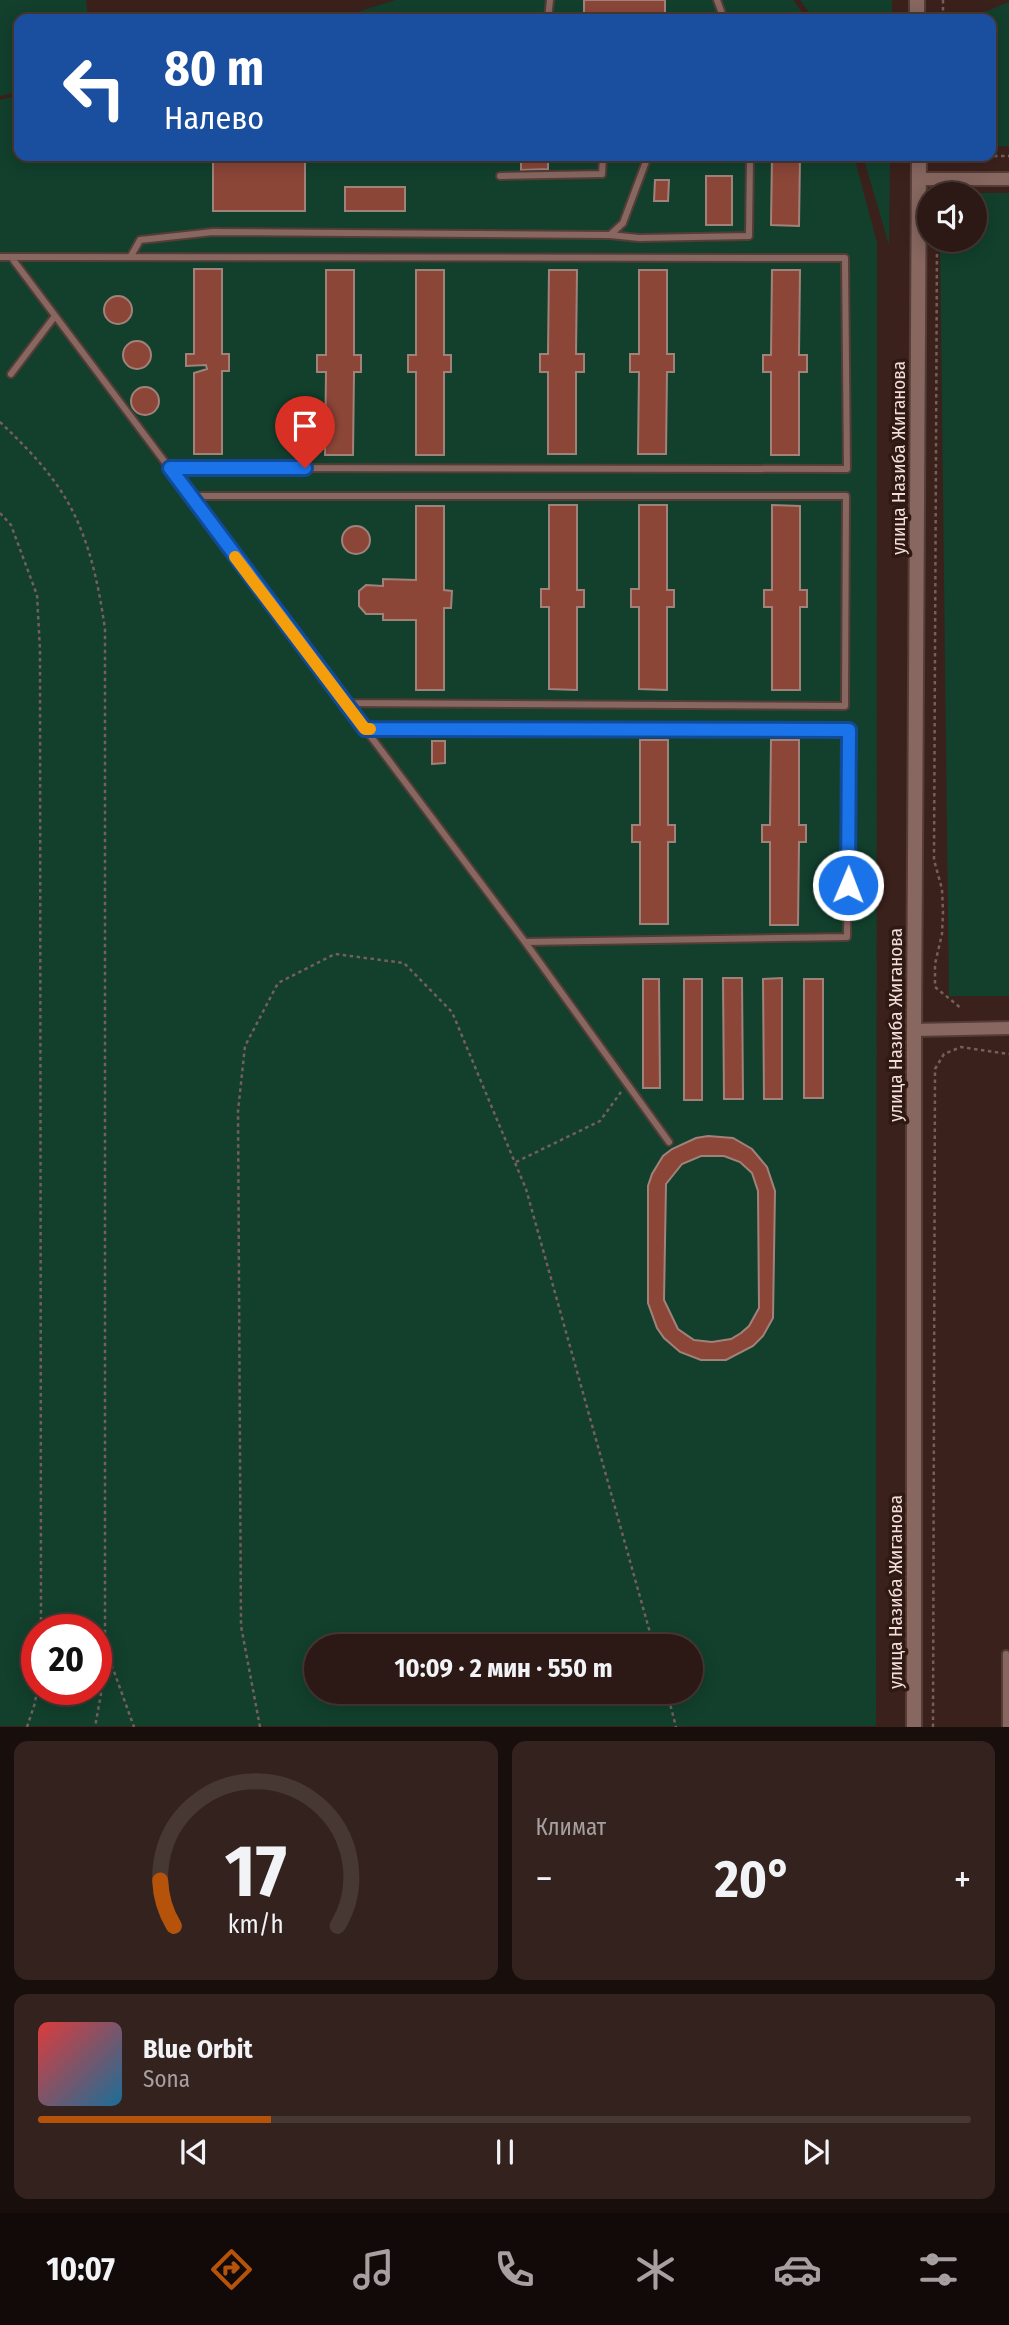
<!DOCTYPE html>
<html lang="ru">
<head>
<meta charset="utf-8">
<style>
  body { margin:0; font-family:"Fira Sans Condensed",sans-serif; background:#34221e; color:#f1f3f6; height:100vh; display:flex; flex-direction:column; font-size:26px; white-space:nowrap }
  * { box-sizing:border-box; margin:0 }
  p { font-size:23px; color:#a6a0a0 }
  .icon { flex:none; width:38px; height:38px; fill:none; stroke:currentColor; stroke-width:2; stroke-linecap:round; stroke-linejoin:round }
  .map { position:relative; height:1727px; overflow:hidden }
  .sheet { display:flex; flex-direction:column; gap:14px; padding:14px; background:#180e0c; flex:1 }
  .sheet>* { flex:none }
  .banner { position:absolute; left:14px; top:14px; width:982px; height:147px; border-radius:14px; box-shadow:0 4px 18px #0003,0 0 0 2px #483834; background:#1a4fa0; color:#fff; overflow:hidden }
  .tools { position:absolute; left:917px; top:182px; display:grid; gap:14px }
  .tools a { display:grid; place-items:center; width:70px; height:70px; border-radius:50%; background:#2c1915; box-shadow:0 4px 18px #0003,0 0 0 2px #483834; font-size:35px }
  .speed { position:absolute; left:21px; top:1614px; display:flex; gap:14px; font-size:35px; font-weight:700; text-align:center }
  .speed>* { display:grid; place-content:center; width:91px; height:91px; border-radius:50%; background:#2c1915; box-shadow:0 4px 18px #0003,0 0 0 2px #483834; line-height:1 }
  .speed .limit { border:10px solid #d22; background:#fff; color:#111 }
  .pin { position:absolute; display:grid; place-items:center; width:60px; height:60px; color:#fff; margin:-72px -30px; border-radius:50% 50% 50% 0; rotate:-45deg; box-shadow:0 0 7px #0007 }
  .pin .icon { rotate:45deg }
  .me { position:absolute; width:77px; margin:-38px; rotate:1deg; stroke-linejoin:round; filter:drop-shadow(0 0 5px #0008) }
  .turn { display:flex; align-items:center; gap:24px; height:147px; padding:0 35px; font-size:32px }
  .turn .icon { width:91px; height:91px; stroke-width:2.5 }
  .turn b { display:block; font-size:49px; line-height:60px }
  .big { font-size:52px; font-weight:700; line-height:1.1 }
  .sheet .widget { flex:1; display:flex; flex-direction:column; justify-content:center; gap:10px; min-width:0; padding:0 24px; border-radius:14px; background:#34221e }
  .sheet .dial { align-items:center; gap:0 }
  .dial svg { height:182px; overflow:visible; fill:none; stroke:#483834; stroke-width:7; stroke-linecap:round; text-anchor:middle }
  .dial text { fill:#f1f3f6; stroke:none }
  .song { display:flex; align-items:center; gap:21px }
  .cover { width:84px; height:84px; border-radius:10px; background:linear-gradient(135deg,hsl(0 70% 55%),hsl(200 70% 35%)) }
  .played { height:7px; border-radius:4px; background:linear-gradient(90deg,#b45309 25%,#483834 25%) }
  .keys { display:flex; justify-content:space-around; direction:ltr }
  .heat { display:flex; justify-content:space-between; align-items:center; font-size:38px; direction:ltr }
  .sheet .tiles { flex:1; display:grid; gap:14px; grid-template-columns:1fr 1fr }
  .widget:last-child { grid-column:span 2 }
  .trip { position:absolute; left:304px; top:1634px; width:399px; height:70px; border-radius:35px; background:#2c1915; box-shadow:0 4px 18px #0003,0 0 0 2px #483834; font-weight:700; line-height:70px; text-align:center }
  .tabs { display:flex; height:112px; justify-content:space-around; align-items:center; background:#120a08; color:#a6a0a0 }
  .tabs .icon { width:49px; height:49px }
  .tabs .current { color:#b45309 }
  .tabs b { font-size:32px; color:#f1f3f6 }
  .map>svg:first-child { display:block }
  .green { fill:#12402d; fill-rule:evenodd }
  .building { fill:#8b4638; stroke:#a1827b; stroke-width:2; fill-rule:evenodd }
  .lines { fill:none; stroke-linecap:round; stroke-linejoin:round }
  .service-casing { stroke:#543c37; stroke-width:10 }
  .minor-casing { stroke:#543c37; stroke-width:16 }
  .tertiary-casing { stroke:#543c37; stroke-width:18 }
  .path { stroke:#765f5a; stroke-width:2.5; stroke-dasharray:3.5 3.5; stroke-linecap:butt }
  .service { stroke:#876760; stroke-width:6 }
  .minor { stroke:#876760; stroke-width:12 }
  .tertiary { stroke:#876760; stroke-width:14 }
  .route-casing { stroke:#114b97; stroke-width:18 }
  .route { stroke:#1a73e8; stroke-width:12 }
  .slow { stroke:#f59e0b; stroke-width:12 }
  .labels { text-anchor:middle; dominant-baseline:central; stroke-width:7; stroke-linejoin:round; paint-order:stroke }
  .street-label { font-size:19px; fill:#f1dfdc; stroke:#301813 }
</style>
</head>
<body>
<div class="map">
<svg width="1009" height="1727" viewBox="0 0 1009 1727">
  <rect width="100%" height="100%" fill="#3b211c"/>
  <!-- green -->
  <path class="green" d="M 0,0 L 86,0 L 88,19 L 19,19 L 19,92 L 0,96 Z
    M 396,0 L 793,0 L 807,19 L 335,19 Z
    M 800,0 L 892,0 L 892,19 L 814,19 Z
    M 1009,2 L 1009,146 L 991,146 L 990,19 L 968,19 Z
    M 19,95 L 19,156 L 854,156 L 877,243 L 876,1726 L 0,1726 L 0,100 ZM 37,1629 L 96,1629 L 96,1689 L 37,1689 ZM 317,1647 L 691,1647 L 691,1692 L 317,1692 Z
    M 863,156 L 890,156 L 889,245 Z
    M 969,193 L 1009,193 L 1009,996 L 949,996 L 940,240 L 975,240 L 975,194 L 966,194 Z"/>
  <!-- building -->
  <path class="building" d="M 584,0 L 665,0 L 665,19 L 584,19 Z
    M 521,156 L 548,156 L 548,169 L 521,170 Z
    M 772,156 L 800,156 L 799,226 L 771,225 Z
    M 213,159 L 305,159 L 305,211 L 213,211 Z
    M 706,176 L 732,176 L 732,225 L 706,225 Z
    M 655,180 L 669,180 L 668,201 L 654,201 Z
    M 345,187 L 405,187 L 405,211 L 345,211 Z
    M 194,269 L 222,269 L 222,354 L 229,354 L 229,371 L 222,371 L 222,454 L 194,454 L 194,373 L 207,369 L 206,365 L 186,366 L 186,354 L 194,354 Z
    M 326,270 L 354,270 L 354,355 L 361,355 L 361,372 L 354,372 L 353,455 L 325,455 L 326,372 L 317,372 L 317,355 L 326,355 Z
    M 416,270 L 444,270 L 444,355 L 451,355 L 451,372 L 444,372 L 444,455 L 416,455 L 416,372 L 408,372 L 408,355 L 416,355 Z
    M 549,270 L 577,270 L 576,354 L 584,354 L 584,372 L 576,372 L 576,454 L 548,454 L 548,372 L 540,372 L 540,354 L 548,354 Z
    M 639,270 L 667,270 L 667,354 L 674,354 L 674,372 L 667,372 L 666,454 L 638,454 L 639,372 L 630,372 L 630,354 L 639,354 Z
    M 772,270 L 800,270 L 799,355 L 807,355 L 807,372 L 799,372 L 799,455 L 771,455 L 771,372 L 763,372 L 763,355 L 771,355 Z
    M104 310a14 14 0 1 1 28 0a14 14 0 1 1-28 0Z
    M123 355a14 14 0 1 1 28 0a14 14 0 1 1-28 0Z
    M131 401a14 14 0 1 1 28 0a14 14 0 1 1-28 0Z
    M 549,505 L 577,505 L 577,590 L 584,590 L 584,607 L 577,607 L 577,690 L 549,689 L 549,607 L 541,607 L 541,589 L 549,589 Z
    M 639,505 L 667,505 L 667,590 L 674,590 L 674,607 L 667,607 L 667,690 L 639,689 L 639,607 L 631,607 L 631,589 L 639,589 Z
    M 772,505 L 800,506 L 800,590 L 807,590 L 807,607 L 800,607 L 800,690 L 772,690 L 772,607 L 764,607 L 764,590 L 772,590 Z
    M 416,506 L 444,506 L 444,590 L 452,591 L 451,608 L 444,608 L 444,690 L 416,690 L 416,620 L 383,620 L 383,614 L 366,614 L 359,606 L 359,591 L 366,585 L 383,586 L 383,579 L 416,580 Z
    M342 540a14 14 0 1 1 28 0a14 14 0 1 1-28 0Z
    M 640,740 L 668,740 L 668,825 L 675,825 L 675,842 L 668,842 L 668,924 L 640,924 L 640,842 L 632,842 L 632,825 L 640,825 Z
    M 771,740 L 799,740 L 799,825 L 806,825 L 806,842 L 799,842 L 798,925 L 770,925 L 770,842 L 762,842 L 762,825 L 770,825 Z
    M 432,741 L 445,741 L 445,763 L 432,764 Z
    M 723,978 L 742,978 L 743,1099 L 724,1099 Z
    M 782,978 L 782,1099 L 764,1099 L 763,979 Z
    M 643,979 L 659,979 L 660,1088 L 643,1088 Z
    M 684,979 L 702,979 L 702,1100 L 684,1100 Z
    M 804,979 L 823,979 L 823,1098 L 804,1098 Z
    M 708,1136 L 733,1138 L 752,1149 L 767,1167 L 775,1191 L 773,1318 L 763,1336 L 753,1346 L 726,1360 L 701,1360 L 680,1352 L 664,1338 L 657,1328 L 648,1303 L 648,1186 L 652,1174 L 663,1156 L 672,1149 L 696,1138 ZM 701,1156 L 724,1156 L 740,1162 L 752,1173 L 758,1191 L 759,1308 L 749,1326 L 741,1333 L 731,1339 L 712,1342 L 694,1340 L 678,1329 L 664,1300 L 666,1184 L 682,1164 Z"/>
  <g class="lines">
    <defs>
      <path id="service" d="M 717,0 L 724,19
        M 548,19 L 550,0
        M 500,176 L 602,174 L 603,156
        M 610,235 L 639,238 L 749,236 L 750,156
        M 131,256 L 140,240 L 213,232 L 610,235 L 623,223 L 648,156
        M 0,257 L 845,258 L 847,469 L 170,468
        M 11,257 L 525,942 L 669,1142
        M 11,374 L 55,316
        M 190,496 L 846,496 L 845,706 L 344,703
        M 365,729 L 849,730 L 847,937 L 525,942
        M 1006,1727 L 1006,1654"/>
      <path id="minor" d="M 919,179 L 1009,179
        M 914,1030 L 1009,1028"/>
      <path id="tertiary" d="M 917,0 L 917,19
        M 914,1727 L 914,1030 L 919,156"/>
    </defs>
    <!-- service casing -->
    <use href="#service" class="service-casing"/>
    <!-- minor casing -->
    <use href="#minor" class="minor-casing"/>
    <!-- tertiary casing -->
    <use href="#tertiary" class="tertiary-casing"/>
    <!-- path -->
    <path class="path" d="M 943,0 L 943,19
      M 959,156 L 1009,156
      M 937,240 L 934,860 L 942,889 L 943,912 L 942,934 L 935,964 L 935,987 L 962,1009
      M 0,422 C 22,443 44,465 61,491 C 88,532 98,581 105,629 L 105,1649 L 101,1694 L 95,1727
      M 0,513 L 11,525 L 37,595 L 40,650 L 41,1629
      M 516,1162 L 600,1121 L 621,1092
      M 107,1652 L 134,1727
      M 667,1692 L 676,1727
      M 27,1727 L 35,1703 L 37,1689
      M 260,1727 L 241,1626 L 238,1111 L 245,1046 L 278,983 L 335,954 L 404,963 L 452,1012 L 526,1189 L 654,1647
      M 933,1727 L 935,1069 L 944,1054 L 961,1047 L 1009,1054"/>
    <!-- service -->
    <use href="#service" class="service"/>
    <!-- minor -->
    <use href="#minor" class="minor"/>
    <!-- tertiary -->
    <use href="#tertiary" class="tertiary"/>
  </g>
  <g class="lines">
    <defs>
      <path id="route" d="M 305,468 L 170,468 L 365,729 L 849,730 L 848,885"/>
    </defs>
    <!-- route casing -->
    <use href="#route" class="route-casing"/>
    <!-- route -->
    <use href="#route" class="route"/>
    <!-- slow -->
    <path class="slow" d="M 235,557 L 365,729 L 370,729"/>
  </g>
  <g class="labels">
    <!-- street labels -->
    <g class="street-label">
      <text transform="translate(898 458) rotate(-90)">улица Назиба Жиганова</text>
      <text transform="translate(895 1025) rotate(-90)">улица Назиба Жиганова</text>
      <text transform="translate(895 1592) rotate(-90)">улица Назиба Жиганова</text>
    </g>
  </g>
</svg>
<div class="tools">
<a><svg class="icon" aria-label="sound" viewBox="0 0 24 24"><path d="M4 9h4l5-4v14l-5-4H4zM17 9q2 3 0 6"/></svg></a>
</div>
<div class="speed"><div class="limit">20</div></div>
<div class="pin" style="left:305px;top:468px;background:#d93025"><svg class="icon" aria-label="arrive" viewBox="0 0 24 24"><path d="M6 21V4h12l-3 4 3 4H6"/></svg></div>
<svg class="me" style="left:848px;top:885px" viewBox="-20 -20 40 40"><circle r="17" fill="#1a73e8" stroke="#fff" stroke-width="3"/><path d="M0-11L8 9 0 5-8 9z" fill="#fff"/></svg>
<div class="trip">10:09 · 2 мин · 550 m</div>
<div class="banner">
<div class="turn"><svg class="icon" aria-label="left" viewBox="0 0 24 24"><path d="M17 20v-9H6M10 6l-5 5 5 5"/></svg><div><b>80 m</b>Налево</div></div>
</div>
</div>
<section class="sheet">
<div class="tiles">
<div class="widget dial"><svg viewBox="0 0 100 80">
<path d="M14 69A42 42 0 1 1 86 69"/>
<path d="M14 69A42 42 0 0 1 8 49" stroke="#b45309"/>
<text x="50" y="56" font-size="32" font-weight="700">17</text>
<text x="50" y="72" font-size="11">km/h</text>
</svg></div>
<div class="widget"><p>Климат</p>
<div class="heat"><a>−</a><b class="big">20°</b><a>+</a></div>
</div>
<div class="widget">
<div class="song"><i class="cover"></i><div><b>Blue Orbit</b><p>Sona</p></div></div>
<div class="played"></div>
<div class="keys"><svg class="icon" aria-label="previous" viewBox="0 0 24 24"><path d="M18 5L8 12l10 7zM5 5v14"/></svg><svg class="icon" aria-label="pause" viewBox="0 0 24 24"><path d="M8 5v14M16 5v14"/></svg><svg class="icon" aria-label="next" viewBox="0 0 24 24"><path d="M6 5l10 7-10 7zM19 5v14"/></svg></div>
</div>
</div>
</section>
<nav class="tabs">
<b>10:07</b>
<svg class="icon current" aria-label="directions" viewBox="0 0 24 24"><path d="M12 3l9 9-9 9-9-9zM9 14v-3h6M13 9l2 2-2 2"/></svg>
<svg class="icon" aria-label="music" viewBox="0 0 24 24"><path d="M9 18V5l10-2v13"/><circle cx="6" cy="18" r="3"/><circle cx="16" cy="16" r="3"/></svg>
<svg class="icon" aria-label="phone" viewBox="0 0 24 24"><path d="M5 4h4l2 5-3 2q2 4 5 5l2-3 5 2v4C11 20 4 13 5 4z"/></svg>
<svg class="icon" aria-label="climate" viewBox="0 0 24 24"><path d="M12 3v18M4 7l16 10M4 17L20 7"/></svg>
<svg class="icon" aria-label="car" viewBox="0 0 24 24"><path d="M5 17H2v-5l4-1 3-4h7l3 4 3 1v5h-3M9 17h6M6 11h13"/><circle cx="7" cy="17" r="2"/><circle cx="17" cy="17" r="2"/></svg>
<svg class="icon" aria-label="filters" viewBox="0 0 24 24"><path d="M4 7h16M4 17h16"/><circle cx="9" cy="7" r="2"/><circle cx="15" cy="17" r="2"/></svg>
</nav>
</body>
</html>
